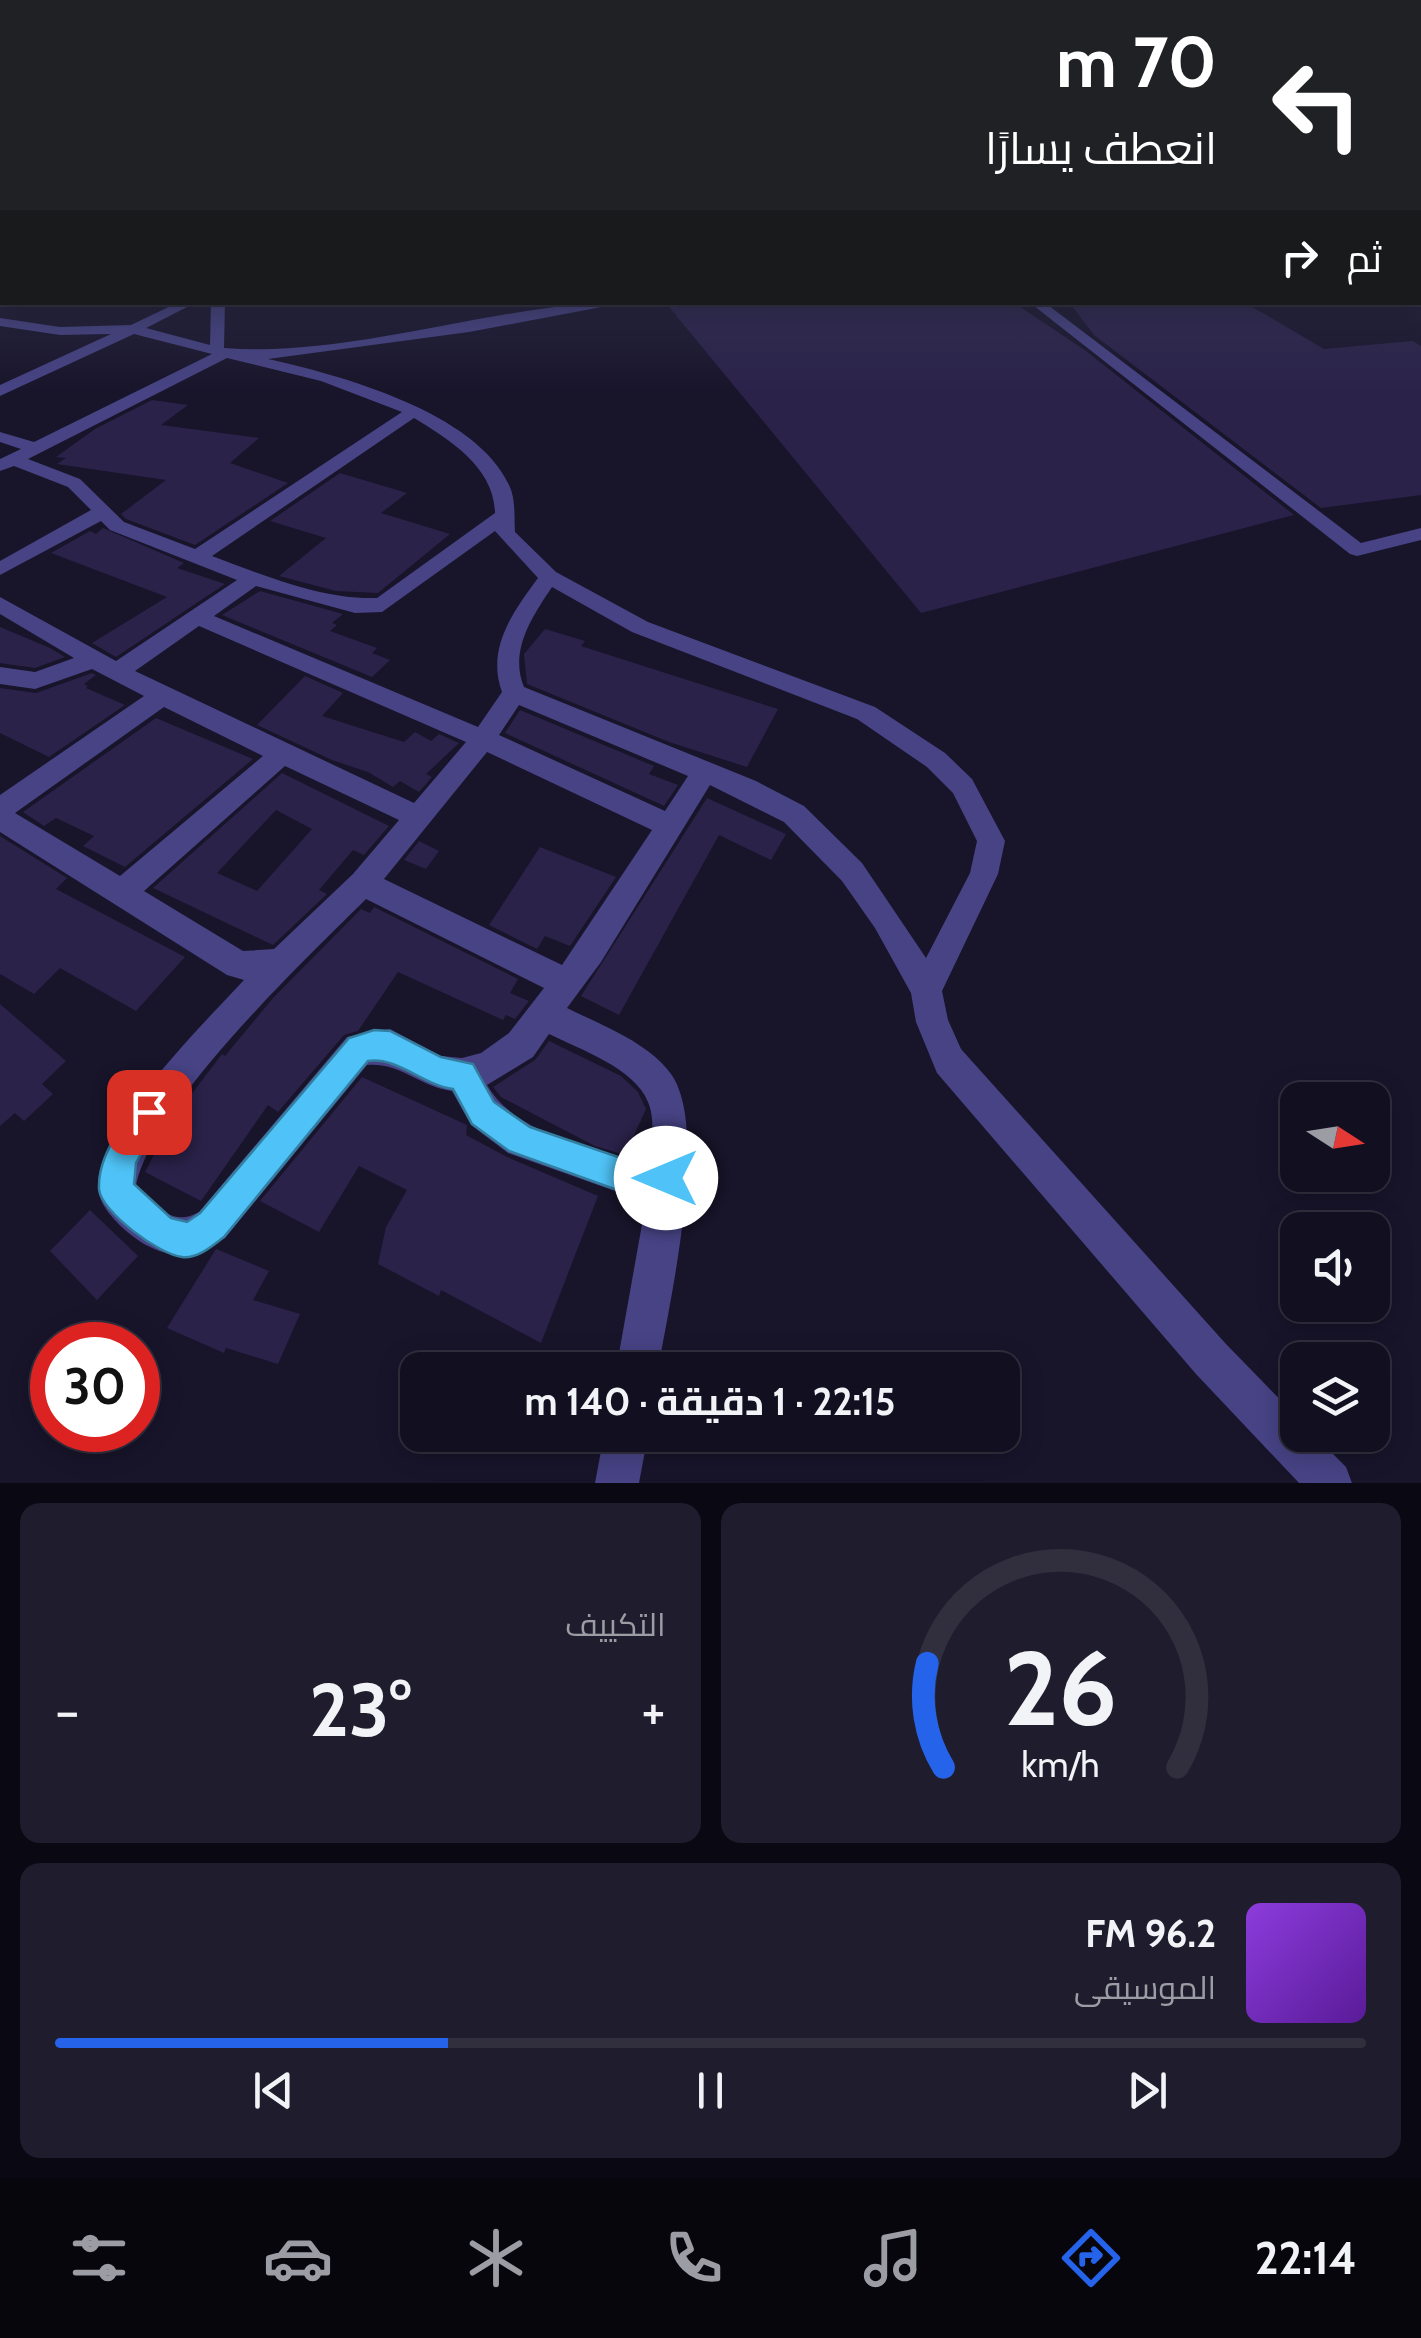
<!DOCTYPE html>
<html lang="ar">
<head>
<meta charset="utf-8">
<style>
  body { margin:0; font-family:Cabin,Cairo,sans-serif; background:#1f1d2d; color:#f1f3f6; direction:rtl; height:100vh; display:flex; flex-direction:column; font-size:38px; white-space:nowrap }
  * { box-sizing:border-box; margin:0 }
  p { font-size:32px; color:#9c9ca5 }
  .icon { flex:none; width:55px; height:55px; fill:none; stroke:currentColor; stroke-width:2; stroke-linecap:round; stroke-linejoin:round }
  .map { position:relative; height:1483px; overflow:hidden; direction:ltr }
  .details { display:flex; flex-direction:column; gap:20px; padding:20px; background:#0a0812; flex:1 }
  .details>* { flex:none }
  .banner { position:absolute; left:0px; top:0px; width:1422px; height:305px; box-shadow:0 5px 25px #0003,0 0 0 2px #312f3e; direction:rtl; background:#202124; color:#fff; overflow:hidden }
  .needle { width:65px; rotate:102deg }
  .tools { position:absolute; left:1280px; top:1082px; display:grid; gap:20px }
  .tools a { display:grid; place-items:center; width:110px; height:110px; border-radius:20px; background:#120f20; box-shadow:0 5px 25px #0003,0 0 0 2px #312f3e; font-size:50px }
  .speed { position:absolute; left:30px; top:1322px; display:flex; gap:20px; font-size:50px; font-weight:700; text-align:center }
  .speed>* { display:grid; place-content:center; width:130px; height:130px; border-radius:50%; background:#120f20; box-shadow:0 5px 25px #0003,0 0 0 2px #312f3e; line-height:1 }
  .speed .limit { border:15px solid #d22; background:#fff; color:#111 }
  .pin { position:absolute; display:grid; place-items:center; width:85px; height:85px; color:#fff; margin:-42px; border-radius:20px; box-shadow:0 5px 15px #0006 }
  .me { position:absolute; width:110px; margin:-55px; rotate:270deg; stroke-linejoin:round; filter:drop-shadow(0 0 8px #0008) }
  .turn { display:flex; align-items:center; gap:35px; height:210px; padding:0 40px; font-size:45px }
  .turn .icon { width:130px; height:130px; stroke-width:2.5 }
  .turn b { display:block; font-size:70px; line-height:85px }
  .then { display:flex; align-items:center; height:95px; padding:0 40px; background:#0003; gap:20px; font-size:38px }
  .big { font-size:75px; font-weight:700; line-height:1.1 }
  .details .card { flex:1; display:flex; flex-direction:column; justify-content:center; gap:15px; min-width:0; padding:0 35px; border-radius:20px; background:#1f1d2d }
  .details .dial { align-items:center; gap:0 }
  .dial svg { height:260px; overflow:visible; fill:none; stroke:#312f3e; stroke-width:7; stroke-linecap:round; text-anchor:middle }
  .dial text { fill:#f1f3f6; stroke:none }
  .song { display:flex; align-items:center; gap:30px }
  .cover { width:120px; height:120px; border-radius:15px; background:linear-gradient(135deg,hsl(270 70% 55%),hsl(270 70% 35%)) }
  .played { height:10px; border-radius:5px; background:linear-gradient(90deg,#2563eb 30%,#312f3e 30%) }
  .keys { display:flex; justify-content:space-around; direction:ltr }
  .heat { display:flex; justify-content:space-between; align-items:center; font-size:55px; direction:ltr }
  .details .tiles { flex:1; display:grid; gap:20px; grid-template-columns:1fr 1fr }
  .card:last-child { grid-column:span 2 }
  .trip { position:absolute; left:400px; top:1352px; width:620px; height:100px; border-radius:20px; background:#120f20; box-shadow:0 5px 25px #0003,0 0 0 2px #312f3e; font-weight:700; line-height:100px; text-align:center; direction:rtl }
  .menu { display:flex; height:160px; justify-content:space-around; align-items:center; background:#07060d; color:#9c9ca5 }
  .menu .icon { width:70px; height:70px }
  .menu .selected { color:#2563eb }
  .menu b { font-size:45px; color:#f1f3f6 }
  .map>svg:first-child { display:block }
  .building { fill:#2b224a; fill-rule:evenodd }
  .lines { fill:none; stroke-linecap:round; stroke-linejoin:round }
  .minor { fill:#474385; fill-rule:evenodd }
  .route { fill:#4fc3f7; stroke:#337fa1; stroke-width:2.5 }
</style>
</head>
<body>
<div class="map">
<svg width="1421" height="1483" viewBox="0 0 1421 1483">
  <rect width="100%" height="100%" fill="#18142a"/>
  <!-- building -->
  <path class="building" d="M 665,302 L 1013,302 L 1086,351 L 1294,515 L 921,613 Z
    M 1069,302 L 1244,302 L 1324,349 L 1413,341 L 1421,346 L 1421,495 L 1321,508 L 1094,335 Z
    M 152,400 L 188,405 L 161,425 L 259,438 L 230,463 L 288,483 L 195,545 L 126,519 L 121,514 L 166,480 L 57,464 L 66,458 L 56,457 L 95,429 Z
    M 340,473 L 407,493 L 381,513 L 450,534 L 378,593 L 336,591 L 279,576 L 326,538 L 270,521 Z
    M 103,528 L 184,563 L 177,568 L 225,584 L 116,657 L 92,643 L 167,597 L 51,553 L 90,531 L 96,534 Z
    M 260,591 L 343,614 L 332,623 L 337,625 L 330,631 L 377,648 L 372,653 L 390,660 L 372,677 L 222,615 Z
    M 0,627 L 50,648 L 65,657 L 35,668 L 0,663 Z
    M 545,629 L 585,641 L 581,646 L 778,709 L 747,767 L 669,742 L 527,684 L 524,654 Z
    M 92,673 L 96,675 L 84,684 L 88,686 L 86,688 L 125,705 L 49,757 L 0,733 L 0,688 L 36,693 Z
    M 305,676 L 343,693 L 322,716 L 404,742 L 415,732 L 431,741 L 439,734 L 459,743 L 426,774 L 432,777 L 419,792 L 400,781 L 393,787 L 368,772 L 332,760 L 257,725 Z
    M 520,710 L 654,766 L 649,774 L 678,785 L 664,806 L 505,733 Z
    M 156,718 L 253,759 L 125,867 L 83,846 L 94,836 L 56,818 L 44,826 L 23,812 Z
    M 282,773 L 389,826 L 364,855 L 353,850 L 319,890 L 327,894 L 273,945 L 153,888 ZM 276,810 L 312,829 L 257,891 L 217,873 Z
    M 707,798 L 786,834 L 771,860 L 719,835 L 619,1015 L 581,996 Z
    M 0,836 L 67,878 L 56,889 L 185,957 L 136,1011 L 60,968 L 34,994 L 0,974 Z
    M 419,841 L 439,851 L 426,869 L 404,860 Z
    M 540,847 L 616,877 L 570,946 L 545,936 L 537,949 L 489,925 Z
    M 374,907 L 518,979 L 510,993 L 529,1001 L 515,1019 L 506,1015 L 503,1020 L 398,972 L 358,1031 L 344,1035 L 278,1112 L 268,1105 L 201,1201 L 145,1172 L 174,1117 L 222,1054 L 225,1056 L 273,998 L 361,909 L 370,913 Z
    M 0,1004 L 66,1061 L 42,1084 L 53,1094 L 24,1121 L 15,1113 L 0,1126 Z
    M 549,1041 L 621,1076 L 638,1092 L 646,1109 L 625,1155 L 595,1146 L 501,1097 L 493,1087 L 535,1060 Z
    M 362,1077 L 467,1125 L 466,1135 L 507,1157 L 598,1196 L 541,1343 L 441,1290 L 439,1296 L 378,1264 L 386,1227 L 407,1190 L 359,1166 L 319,1232 L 260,1201 Z
    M 90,1210 L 138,1256 L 97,1300 L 50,1251 Z
    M 216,1249 L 269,1271 L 253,1300 L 300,1314 L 278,1364 L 226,1348 L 224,1353 L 167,1328 Z"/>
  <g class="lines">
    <!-- minor -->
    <path class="minor" d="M 1421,259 L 1421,267 L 1420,268 L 1420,260 Z
      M 179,302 L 197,302 L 146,328 L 210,345 L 211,302 L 225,302 L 224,348 C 356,358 498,302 628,302 L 469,332 L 268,359 C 340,375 476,412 509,485 C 516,499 514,517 515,532 L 556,572 L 648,622 L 875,707 L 945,753 L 972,779 L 1005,841 L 998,874 L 942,991 L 948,1020 L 961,1049 L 1226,1344 L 1298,1418 L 1298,1435 L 1314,1435 L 1346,1467 L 1352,1483 L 1299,1483 L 1196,1374 L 937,1073 L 916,1022 L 911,993 L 875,928 L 842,881 L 784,822 L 710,785 L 601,962 L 567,1008 C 601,1025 648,1042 671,1074 C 710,1128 669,1304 658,1370 L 616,1370 L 646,1202 L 508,1153 L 471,1125 L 452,1091 C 420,1087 400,1062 367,1065 L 225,1238 C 198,1256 176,1261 146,1245 C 130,1236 103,1213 99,1194 C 86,1139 208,1019 244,980 L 227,975 L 0,832 L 0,795 L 144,696 L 92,669 L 35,689 L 0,684 L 0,667 L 35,672 L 74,658 L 0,614 L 0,597 L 116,661 L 237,580 L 110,530 L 101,521 L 0,575 L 0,561 L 91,510 L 68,487 L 14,466 L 0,471 L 0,459 L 21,449 L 0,442 L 0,432 L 34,442 L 212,354 L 134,334 L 0,396 L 0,385 L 111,334 L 60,335 L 0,326 L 0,318 L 60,327 L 131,325 ZM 227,358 L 321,381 L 402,412 L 195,549 L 124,522 L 80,479 L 28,459 ZM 414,418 C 450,440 494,467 495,513 L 377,598 C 323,600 263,575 212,556 ZM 495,531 L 538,578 C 513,612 486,648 502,692 L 478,727 L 214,616 L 256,586 L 355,613 L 382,612 ZM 552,587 L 632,632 L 857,719 L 927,767 L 953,793 L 977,841 L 970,873 L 926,958 L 862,863 L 804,806 L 756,781 L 524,687 C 509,651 532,617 552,587 ZM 199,626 L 466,742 L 414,803 L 135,671 ZM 519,705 L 688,776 L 665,811 L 499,735 ZM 164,707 L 263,756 L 120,876 L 15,813 ZM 487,752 L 652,830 L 562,965 L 384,879 ZM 285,766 L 399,820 L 353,874 L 274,949 L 243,951 L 144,891 ZM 366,899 L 544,988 L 509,1033 L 481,1053 L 462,1058 L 441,1056 L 390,1029 L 347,1037 L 199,1212 C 172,1228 153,1204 136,1185 C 153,1103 304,961 366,899 ZM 549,1034 C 579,1049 635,1068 648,1102 C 656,1120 651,1147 650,1166 C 598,1149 516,1136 487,1085 L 533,1057 Z
      M 1029,302 L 1044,302 L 1361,543 L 1421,528 L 1421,540 L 1357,556 L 1350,554 Z
      M 604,1435 L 648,1435 L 639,1483 L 595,1483 Z"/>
  </g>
  <!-- sky -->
  <linearGradient id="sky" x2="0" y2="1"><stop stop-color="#0d0b17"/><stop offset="0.47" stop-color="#373a55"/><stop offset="1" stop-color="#373a55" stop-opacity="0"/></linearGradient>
  <rect width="1421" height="393" fill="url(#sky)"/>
  <!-- route -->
  <path class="route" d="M 374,1030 L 390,1031 L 441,1057 L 473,1064 L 494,1102 L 530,1127 L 653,1169 L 666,1162 L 678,1167 L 682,1178 L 676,1202 L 664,1207 L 509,1151 L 472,1124 L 453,1089 C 423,1085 398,1057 368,1061 L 224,1237 C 213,1245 198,1259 182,1257 C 160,1255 101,1212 99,1189 C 98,1168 108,1148 119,1130 C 128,1116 134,1102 149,1096 L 160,1100 L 165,1112 L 136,1163 L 134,1184 L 171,1218 L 187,1222 L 200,1213 L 349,1038 Z"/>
</svg>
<div class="tools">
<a><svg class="needle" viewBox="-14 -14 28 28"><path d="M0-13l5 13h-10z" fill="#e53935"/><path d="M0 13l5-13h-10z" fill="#9c9ca5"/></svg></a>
<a><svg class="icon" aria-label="sound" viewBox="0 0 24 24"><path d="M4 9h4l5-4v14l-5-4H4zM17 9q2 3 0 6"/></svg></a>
<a><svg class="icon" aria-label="layers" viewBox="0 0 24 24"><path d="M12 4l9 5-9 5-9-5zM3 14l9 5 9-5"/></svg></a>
</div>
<div class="speed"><div class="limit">30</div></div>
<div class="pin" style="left:149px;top:1112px;background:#d93025"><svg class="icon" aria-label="arrive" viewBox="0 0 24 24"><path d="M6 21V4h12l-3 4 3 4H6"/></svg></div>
<svg class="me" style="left:666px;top:1178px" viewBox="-20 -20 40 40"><circle r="19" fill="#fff"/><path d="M0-13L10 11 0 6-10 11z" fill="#4fc3f7"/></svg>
<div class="trip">22:15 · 1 دقيقة · 140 m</div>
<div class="banner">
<div class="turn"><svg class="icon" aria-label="left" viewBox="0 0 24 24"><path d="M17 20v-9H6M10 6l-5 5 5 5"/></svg><div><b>70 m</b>انعطف يسارًا</div></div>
<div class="then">ثم<svg class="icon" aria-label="right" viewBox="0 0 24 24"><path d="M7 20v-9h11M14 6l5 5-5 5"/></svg></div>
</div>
</div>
<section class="details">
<div class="tiles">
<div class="card dial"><svg viewBox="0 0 100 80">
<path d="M14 69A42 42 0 1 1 86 69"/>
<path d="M14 69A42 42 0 0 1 9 37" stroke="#2563eb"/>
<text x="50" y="56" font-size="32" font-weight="700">26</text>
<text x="50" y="72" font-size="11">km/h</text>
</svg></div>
<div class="card"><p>التكييف</p>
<div class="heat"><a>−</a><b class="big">23°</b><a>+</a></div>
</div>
<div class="card">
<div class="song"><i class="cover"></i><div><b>96.2 FM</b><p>الموسيقى</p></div></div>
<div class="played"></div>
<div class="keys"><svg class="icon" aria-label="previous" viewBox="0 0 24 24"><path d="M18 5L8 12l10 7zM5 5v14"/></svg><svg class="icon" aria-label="pause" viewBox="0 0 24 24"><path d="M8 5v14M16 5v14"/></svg><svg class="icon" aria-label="next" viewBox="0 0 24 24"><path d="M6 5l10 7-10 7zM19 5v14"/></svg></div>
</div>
</div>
</section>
<nav class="menu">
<b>22:14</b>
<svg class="icon selected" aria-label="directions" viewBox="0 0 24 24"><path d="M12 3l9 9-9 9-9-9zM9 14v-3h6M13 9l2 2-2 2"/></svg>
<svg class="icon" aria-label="music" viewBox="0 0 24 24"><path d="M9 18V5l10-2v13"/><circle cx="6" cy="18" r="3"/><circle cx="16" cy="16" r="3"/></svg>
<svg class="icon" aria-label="phone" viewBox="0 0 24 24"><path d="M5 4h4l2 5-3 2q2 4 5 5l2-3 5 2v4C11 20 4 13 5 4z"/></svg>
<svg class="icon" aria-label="climate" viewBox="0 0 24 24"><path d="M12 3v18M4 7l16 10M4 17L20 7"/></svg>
<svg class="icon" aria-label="car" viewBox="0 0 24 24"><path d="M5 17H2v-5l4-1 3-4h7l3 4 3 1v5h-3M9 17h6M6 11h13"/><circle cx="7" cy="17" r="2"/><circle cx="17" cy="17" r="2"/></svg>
<svg class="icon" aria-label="filters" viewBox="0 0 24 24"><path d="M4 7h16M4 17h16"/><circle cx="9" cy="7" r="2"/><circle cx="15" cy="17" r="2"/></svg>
</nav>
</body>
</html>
